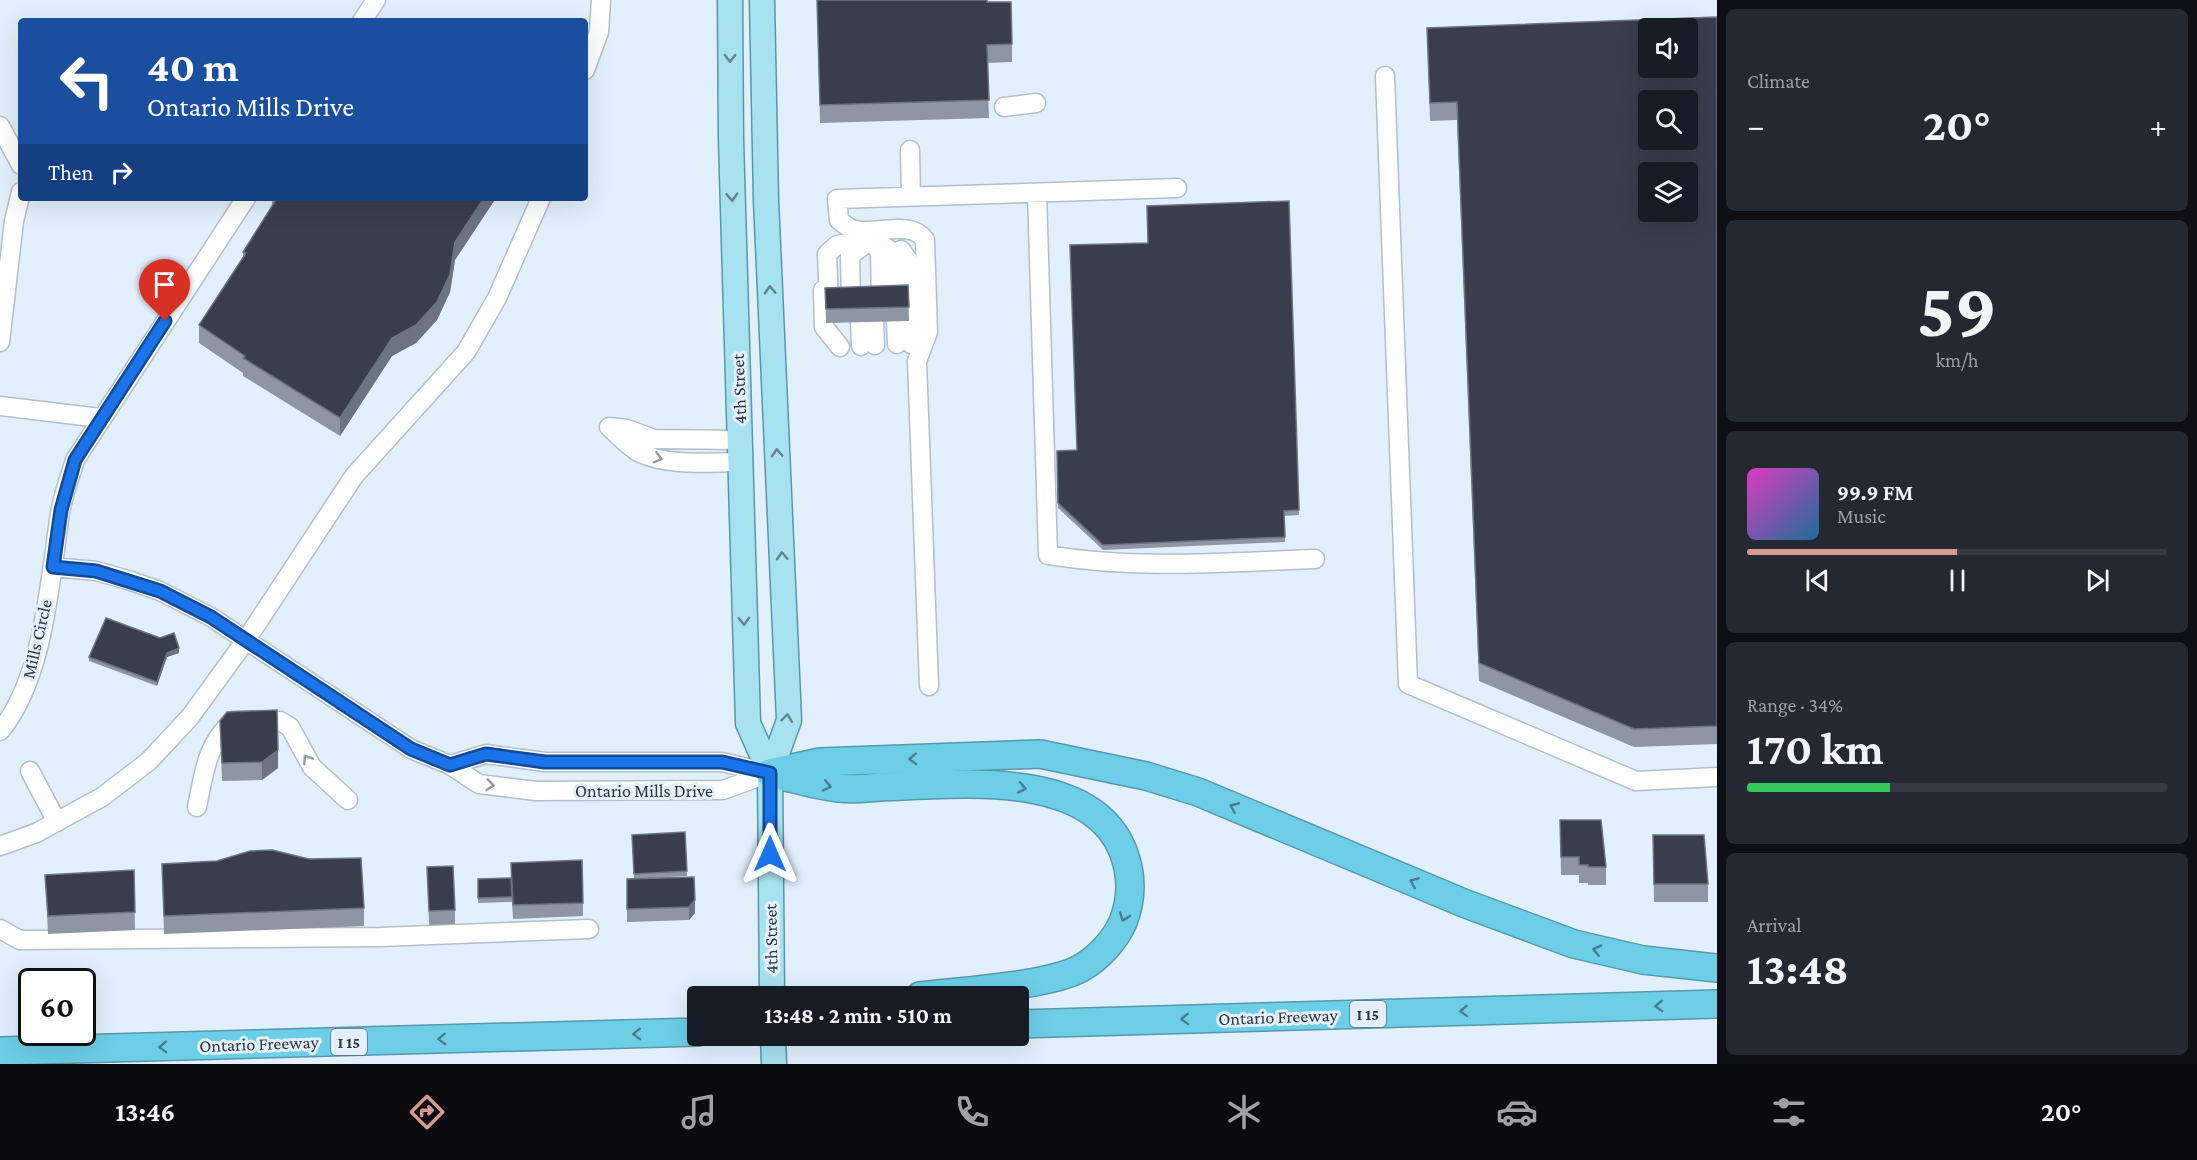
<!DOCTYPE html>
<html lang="en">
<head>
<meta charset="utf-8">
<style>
  body { margin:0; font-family:"Crimson Pro",serif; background:#242831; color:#f1f3f6; height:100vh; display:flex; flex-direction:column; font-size:22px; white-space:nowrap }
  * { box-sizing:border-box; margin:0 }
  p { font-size:20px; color:#9ea1a6 }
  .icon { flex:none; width:33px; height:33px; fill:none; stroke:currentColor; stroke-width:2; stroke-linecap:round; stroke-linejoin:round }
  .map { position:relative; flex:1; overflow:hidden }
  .panel { display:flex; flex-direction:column; gap:9px; padding:9px; background:#0d0f14; width:480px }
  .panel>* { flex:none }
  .banner { position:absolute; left:18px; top:18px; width:570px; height:183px; border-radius:6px; box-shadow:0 6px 24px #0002; background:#1a4fa0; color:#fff; overflow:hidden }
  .buttons { position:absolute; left:1638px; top:18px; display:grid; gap:12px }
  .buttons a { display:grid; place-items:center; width:60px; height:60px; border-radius:6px; background:#171b24; box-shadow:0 6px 24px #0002; font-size:30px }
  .speed { position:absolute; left:18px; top:968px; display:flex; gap:12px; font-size:30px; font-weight:700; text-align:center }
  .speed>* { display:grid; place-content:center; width:78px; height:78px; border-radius:50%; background:#171b24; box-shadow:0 6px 24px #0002; line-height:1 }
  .speed .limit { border:3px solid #111; border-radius:9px; background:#fff; color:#111 }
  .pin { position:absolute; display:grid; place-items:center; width:51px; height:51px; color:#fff; margin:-62px -26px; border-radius:50% 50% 50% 0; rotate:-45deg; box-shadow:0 0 6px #0007 }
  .pin .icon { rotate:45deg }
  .me { position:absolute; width:66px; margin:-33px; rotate:0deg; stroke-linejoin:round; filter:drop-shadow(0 0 4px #0008) }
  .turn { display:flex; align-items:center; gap:21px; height:126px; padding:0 30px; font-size:27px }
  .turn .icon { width:78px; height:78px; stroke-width:2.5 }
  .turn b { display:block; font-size:42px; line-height:51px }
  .then { display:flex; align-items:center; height:57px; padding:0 30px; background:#0003; gap:12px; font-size:22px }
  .big { font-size:45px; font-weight:700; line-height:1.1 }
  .panel .card { flex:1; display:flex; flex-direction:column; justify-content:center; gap:9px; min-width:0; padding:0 21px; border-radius:9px; background:#242831 }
  .panel .dial { align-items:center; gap:0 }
  .dial b { font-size:78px; line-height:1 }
  .song { display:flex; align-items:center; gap:18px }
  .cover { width:72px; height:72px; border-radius:9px; background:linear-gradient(135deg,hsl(310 70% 55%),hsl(200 70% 35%)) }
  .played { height:6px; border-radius:3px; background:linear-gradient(90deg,#d7998f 50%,#363941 50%) }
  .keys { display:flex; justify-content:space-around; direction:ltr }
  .heat { display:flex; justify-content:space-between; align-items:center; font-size:33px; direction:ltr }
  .charge { height:9px; border-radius:4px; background:linear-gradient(90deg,#34c759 34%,#363941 0) }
  .trip { position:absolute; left:687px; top:986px; width:342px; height:60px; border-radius:6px; background:#171b24; box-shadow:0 6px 24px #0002; font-weight:700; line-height:60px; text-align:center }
  .tabs { display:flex; height:96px; justify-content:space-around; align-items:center; background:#090b0e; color:#9ea1a6 }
  .tabs .icon { width:42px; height:42px }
  .tabs .current { color:#d7998f }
  .tabs b { font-size:27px; color:#f1f3f6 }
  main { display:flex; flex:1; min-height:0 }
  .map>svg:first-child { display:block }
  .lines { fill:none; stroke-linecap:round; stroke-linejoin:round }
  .minor-casing { stroke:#b2bfcc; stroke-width:21 }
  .major-casing { stroke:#5798ab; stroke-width:27 }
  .highway-casing { stroke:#5798ab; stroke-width:30 }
  .minor { stroke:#fff; stroke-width:18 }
  .major { stroke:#a7e2f1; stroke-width:24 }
  .highway { stroke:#6dcee8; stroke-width:27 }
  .wall { fill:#8e96a4 }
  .shaded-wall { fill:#6c7381 }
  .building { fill:#3a3d4b; stroke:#6c7381; stroke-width:1.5; fill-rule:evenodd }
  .oneway { stroke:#65838c }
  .oneway2 { stroke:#979a9c }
  .oneway3 { stroke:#4b7a88 }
  .route-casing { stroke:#114b97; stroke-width:15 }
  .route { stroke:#1a73e8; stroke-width:10 }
  .labels { text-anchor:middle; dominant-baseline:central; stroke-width:6; stroke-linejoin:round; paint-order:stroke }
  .shield { fill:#e2f0fe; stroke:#656d75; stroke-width:1.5 }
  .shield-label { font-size:16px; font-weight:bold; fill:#2f353a }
  .street-label { font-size:18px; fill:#2f353a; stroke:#e2f0fe }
</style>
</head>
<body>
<main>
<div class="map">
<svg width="1717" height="1064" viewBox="0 0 1717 1064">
  <rect width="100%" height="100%" fill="#e2f0fe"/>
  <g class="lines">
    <defs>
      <path id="minor" d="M 362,21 L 376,0
        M 585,70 L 599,32 L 601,0
        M 1385,76 L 1408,684 L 1636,781 L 1717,777
        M 1004,107 L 1036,103
        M 0,126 L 21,165
        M 910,150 L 911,197
        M 1037,193 L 1048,555 C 1137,570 1225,562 1315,559
        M 873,239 L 880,254 L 881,300
        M 901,250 L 908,260 L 911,344
        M 823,290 L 824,327 L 840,347
        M 851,301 L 850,255 L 869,242
        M 829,302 L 827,254 L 837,245 L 873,239 L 894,253 L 895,299
        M 896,321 L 897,344
        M 860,322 L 861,346
        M 874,322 L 875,345
        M 0,342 L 14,221 L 21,192
        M 0,406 L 100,418
        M 609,427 C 618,435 628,446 638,452 C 669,467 708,462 741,462
        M 609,427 L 627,429 L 654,439 L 740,440
        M 53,567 L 96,571 L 128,580 L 160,591 L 211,617 L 411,749 L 450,765 L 479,784 L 536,791 L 723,790 L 770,773
        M 929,686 L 917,361 L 928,332 L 925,240 C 912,219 876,235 855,230 C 849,229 844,224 839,220 L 837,199 L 1177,188
        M 0,731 C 44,679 50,579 60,513 C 63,495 70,477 75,460 L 246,198
        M 450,765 L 486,754 L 545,762 L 722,762 L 769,773
        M 30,771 L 57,822
        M 197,807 C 204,774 206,744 233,721 L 280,721 L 290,727 L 312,767 L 348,800
        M 0,846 L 36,833 L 102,797 L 149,761 L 190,717 L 246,640 L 354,476 L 466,352 L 497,298 L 541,198
        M 0,929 L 20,940 L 380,937 L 589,929"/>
      <path id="major" d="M 730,0 L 731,139 L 748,723 L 770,773
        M 762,0 L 766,200 L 789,720 L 770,773 L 772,996
        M 773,1035 L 774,1064"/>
      <path id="highway" d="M 770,773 L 820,762 L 1040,754 L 1146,776 L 1198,792 L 1466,904 L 1574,944 L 1643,960 L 1717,968
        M 777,775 C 797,779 818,786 839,788 C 852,790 867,788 880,787 C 952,785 1090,767 1123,851 C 1132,874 1132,899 1123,922 C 1115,940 1099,958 1081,968 C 1050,986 959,991 920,996
        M 1018,1024 L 1717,1004
        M 0,1051 L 698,1032"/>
    </defs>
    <!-- minor casing -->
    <use href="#minor" class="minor-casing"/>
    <!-- major casing -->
    <use href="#major" class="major-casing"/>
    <!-- highway casing -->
    <use href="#highway" class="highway-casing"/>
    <!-- minor -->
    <use href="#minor" class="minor"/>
    <!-- major -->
    <use href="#major" class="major"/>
    <!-- highway -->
    <use href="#highway" class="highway"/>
  </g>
  <!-- wall -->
  <path class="wall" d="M 817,0 L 987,2 L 1012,44 L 1012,62 L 987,63 L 989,118 L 820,123 Z
    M 1717,17 L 1717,744 L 1634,747 L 1479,681 L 1457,120 L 1430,121 L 1427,28 Z
    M 272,198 L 496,198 L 455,260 L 450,292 L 437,320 L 416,343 L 392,356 L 340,436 L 243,376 L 243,373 L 199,343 L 199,325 L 243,257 L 243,252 L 272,206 Z
    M 1289,201 L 1299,515 L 1284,516 L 1285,542 L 1103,550 L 1058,508 L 1057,451 L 1077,450 L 1148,243 Z
    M 908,285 L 909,321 L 826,323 L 825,288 Z
    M 179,653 L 167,657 L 157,686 L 89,661 L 89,657 Z
    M 220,721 L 278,768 L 262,780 L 222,781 Z
    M 1560,820 L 1606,867 L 1606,885 L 1588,885 L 1588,883 L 1579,883 L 1579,875 L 1561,875 Z
    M 685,832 L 687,876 L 650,878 L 694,877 L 695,913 L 689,920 L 627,922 L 627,879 L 634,878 L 632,835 Z
    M 1653,835 L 1708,884 L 1708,902 L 1654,902 Z
    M 511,863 L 583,903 L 583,916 L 513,919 L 512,902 L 478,903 L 478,879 L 511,878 Z
    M 162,864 L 364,908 L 364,926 L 164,934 Z
    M 427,867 L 455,910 L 455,924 L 429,925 Z
    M 134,870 L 135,930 L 48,934 L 45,875 Z"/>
  <!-- shaded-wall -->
  <path class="shaded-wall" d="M 484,198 L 496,198 L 455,260 L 450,292 L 437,320 L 416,343 L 392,356 L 340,436 L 340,418 Z
    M 179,648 L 179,653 L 167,657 L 157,686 L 157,682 L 167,653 Z
    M 278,750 L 278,768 L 262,780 L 262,762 Z
    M 695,900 L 695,913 L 689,920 L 689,907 Z"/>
  <!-- building -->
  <path class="building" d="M 817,0 L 987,0 L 987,2 L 1011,2 L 1012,44 L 987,45 L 989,100 L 820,105 Z
    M 1717,17 L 1717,726 L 1634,729 L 1479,663 L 1457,102 L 1430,103 L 1427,28 ZM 1648,28 L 1688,28 L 1688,68 L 1648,68 ZM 1648,100 L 1688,100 L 1688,140 L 1648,140 ZM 1648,172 L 1688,172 L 1688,212 L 1648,212 Z
    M 275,198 L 484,198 L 455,242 L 450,274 L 437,302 L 416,325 L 392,338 L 340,418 L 243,358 L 245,356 L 199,325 L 246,253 L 243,252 L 276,200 Z
    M 1289,201 L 1299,510 L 1284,511 L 1285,537 L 1103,545 L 1058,503 L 1057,451 L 1077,450 L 1070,245 L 1148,243 L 1147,206 Z
    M 908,285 L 909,307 L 826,309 L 825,288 Z
    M 106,618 L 160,638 L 174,633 L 179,648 L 167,653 L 157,682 L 89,657 Z
    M 277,710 L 278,750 L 262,762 L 222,763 L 220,721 L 227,712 Z
    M 1560,820 L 1601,820 L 1606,867 L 1588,867 L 1588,865 L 1579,865 L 1579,857 L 1561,857 Z
    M 685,832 L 687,871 L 634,874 L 632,835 Z
    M 1653,835 L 1704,835 L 1708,884 L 1654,884 Z
    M 272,850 L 309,859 L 361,858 L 364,908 L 164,916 L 162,864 L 217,861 L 250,851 Z
    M 582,860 L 583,903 L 513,905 L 511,863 Z
    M 453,866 L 455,910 L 429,911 L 427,867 Z
    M 134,870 L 135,912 L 48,916 L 45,875 Z
    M 694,877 L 695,900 L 689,907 L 627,909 L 627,879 Z
    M 511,878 L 512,897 L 478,898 L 478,879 Z"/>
  <!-- one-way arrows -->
  <defs><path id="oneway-chevron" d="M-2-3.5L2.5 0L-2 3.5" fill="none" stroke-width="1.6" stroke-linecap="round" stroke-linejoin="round" transform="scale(1.5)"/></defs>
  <g class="oneway">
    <use href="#oneway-chevron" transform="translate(730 58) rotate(90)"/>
    <use href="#oneway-chevron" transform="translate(732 197) rotate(88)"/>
    <use href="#oneway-chevron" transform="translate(770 290) rotate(-92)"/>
    <use href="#oneway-chevron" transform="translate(777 453) rotate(-93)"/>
    <use href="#oneway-chevron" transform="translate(782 556) rotate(-93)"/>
    <use href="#oneway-chevron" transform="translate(744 621) rotate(88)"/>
    <use href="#oneway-chevron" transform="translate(787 718) rotate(-83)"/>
  </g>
  <g class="oneway2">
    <use href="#oneway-chevron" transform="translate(658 458) rotate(14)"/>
    <use href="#oneway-chevron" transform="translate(307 759) rotate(-123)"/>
    <use href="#oneway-chevron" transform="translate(490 785) rotate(6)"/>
  </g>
  <g class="oneway3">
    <use href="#oneway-chevron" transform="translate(913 759) rotate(178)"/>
    <use href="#oneway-chevron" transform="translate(827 786) rotate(12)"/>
    <use href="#oneway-chevron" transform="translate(1022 788) rotate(11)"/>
    <use href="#oneway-chevron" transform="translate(1234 807) rotate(-157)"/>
    <use href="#oneway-chevron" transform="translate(1414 882) rotate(-157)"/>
    <use href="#oneway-chevron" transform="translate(1124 917) rotate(110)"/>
    <use href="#oneway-chevron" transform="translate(1597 950) rotate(-167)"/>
    <use href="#oneway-chevron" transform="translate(1659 1006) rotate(178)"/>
    <use href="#oneway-chevron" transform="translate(1464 1011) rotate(178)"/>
    <use href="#oneway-chevron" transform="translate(1185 1019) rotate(178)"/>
    <use href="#oneway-chevron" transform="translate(637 1034) rotate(178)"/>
    <use href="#oneway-chevron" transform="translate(442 1039) rotate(178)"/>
    <use href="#oneway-chevron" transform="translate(163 1047) rotate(178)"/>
  </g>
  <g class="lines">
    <defs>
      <path id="route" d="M 165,321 L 75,460 L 61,510 L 53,567 L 96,571 L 160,591 L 211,617 L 411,749 L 450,765 L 486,754 L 545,762 L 722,762 L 770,773 L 770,854"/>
    </defs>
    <!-- route casing -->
    <use href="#route" class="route-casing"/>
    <!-- route -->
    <use href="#route" class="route"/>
  </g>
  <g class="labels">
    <!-- shield labels -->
    <g class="shield">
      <rect x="1350" y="1001" width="36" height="26" rx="4.5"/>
      <rect x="331" y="1029" width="36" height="26" rx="4.5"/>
    </g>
    <g class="shield-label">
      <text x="1368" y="1014">I 15</text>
      <text x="349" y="1042">I 15</text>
    </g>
    <!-- street labels -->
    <g class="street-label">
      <text transform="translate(739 389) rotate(-92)">4th Street</text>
      <text transform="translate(37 639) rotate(-77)">Mills Circle</text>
      <text x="644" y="791">Ontario Mills Drive</text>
      <text transform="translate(771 939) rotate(-91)">4th Street</text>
      <text transform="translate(1278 1017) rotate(-2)">Ontario Freeway</text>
      <text transform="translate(259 1044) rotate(-2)">Ontario Freeway</text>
    </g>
  </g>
</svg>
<div class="buttons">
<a><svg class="icon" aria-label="sound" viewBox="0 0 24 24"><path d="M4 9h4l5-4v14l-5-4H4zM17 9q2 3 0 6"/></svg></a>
<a><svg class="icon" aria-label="search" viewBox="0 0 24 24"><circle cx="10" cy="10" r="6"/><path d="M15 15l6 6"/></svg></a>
<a><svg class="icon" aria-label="layers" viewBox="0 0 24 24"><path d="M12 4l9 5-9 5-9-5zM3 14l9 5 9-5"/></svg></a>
</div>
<div class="speed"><div class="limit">60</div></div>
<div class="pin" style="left:165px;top:321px;background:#d93025"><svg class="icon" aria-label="arrive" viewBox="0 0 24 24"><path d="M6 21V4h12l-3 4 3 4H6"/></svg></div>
<svg class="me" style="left:770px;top:854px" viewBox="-20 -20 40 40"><path d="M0-17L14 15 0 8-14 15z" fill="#1a73e8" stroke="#fff" stroke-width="4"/></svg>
<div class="trip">13:48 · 2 min · 510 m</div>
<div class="banner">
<div class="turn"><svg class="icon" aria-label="left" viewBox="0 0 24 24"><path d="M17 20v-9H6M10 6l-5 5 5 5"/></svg><div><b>40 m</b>Ontario Mills Drive</div></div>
<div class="then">Then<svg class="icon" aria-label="right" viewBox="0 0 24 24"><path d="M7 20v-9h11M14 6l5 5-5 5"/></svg></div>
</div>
</div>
<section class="panel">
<div class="card"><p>Climate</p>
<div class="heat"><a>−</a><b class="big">20°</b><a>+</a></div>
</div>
<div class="card dial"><b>59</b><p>km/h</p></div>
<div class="card">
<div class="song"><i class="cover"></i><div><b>99.9 FM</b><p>Music</p></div></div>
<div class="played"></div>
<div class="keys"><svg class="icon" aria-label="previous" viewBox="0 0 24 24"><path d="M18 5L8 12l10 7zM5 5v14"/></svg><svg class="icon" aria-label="pause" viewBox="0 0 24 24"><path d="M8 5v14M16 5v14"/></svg><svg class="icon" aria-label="next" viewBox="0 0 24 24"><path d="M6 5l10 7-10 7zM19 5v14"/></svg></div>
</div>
<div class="card"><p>Range · 34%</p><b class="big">170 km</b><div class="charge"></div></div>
<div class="card"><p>Arrival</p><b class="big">13:48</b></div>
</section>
</main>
<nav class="tabs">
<b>13:46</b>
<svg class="icon current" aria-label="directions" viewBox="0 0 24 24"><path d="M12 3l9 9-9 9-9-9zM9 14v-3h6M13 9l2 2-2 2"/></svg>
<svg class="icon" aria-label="music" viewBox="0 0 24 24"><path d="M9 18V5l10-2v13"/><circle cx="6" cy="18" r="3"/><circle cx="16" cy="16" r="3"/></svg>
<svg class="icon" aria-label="phone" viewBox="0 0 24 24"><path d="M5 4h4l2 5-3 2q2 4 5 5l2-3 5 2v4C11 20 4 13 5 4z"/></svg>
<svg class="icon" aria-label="climate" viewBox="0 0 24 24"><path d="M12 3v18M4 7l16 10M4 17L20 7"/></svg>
<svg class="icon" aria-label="car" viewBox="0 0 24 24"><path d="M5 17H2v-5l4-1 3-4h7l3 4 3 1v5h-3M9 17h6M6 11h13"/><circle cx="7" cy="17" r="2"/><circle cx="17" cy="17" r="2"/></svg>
<svg class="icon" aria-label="filters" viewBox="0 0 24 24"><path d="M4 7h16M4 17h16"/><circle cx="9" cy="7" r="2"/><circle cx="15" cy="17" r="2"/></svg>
<b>20°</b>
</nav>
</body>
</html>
